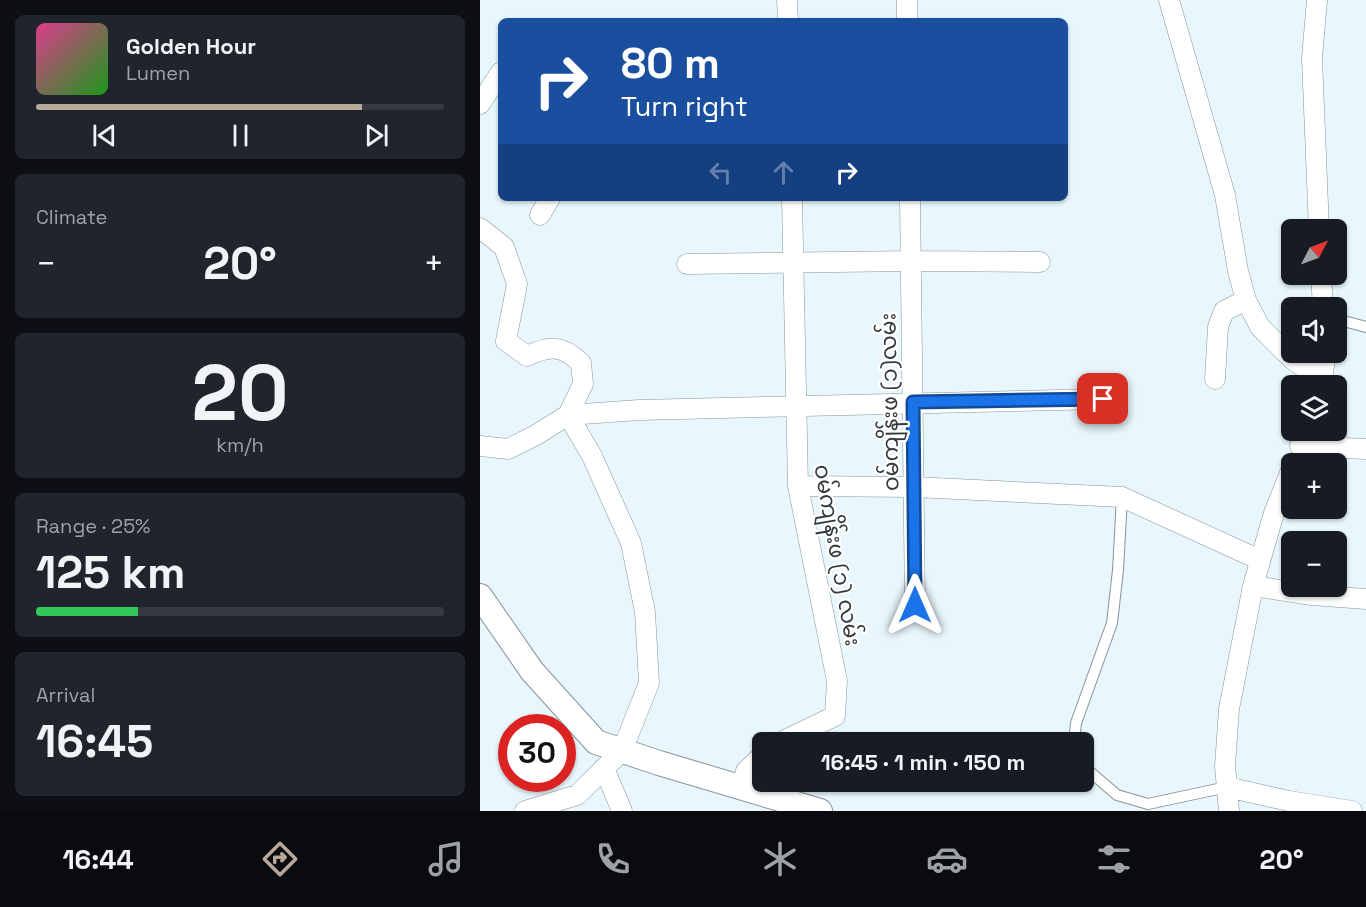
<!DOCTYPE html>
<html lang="en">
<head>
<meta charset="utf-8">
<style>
  body { margin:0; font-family:"Space Grotesk","Noto Sans Myanmar",sans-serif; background:#20242c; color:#f1f3f6; height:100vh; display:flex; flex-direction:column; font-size:22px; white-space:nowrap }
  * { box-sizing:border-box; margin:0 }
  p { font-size:20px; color:#9ea1a6 }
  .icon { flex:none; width:33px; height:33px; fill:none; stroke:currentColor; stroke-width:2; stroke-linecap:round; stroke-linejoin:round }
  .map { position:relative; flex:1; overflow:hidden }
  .details { display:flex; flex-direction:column; gap:15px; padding:15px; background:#0d0f14; width:480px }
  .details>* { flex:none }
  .top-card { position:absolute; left:18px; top:18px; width:570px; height:183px; border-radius:9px; box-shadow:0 2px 4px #0004; background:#1a4fa0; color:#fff; overflow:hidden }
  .needle { width:39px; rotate:49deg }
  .fabs { position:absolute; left:801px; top:219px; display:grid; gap:12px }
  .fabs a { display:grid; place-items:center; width:66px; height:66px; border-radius:9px; background:#171b24; box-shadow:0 2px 4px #0004; font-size:30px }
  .speed { position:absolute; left:18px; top:714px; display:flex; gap:12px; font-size:30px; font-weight:700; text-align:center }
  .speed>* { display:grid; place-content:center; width:78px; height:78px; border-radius:50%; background:#171b24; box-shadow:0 2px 4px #0004; line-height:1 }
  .speed .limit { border:9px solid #d22; background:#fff; color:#111 }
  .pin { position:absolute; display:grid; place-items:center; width:51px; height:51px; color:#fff; margin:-26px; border-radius:12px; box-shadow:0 3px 9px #0006 }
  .me { position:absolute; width:66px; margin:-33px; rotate:0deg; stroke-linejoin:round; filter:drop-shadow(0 0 4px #0008) }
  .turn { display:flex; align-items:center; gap:21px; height:126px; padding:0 24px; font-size:27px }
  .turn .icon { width:78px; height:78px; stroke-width:2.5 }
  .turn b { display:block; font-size:42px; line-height:51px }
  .lanes { display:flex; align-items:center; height:57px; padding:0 24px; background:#0003; justify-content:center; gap:30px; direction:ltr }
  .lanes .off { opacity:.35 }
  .big { font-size:45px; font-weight:800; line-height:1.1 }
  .details .card { flex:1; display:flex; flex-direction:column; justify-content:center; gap:9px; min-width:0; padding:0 21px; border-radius:9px; background:#20242c }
  .details .dial { align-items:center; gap:0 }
  .dial b { font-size:78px; line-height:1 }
  .song { display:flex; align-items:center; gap:18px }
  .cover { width:72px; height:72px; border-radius:9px; background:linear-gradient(135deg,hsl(330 70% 55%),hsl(120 70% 35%)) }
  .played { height:6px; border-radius:3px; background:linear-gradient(90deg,#b8a89a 80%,#363941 80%) }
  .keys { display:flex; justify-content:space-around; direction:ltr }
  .heat { display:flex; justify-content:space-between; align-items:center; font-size:33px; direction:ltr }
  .charge { height:9px; border-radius:4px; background:linear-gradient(90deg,#34c759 25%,#363941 0) }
  .trip { position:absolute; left:272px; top:732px; width:342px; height:60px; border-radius:9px; background:#171b24; box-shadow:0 2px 4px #0004; font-weight:800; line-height:60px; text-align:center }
  .tabs { display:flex; height:96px; justify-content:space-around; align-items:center; background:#090b0e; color:#9ea1a6 }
  .tabs .icon { width:42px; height:42px }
  .tabs .active { color:#b8a89a }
  .tabs b { font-size:27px; color:#f1f3f6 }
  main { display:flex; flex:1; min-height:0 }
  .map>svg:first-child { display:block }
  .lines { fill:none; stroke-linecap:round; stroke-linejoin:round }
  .service-casing { stroke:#86949a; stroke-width:12 }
  .minor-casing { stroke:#86949a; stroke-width:21 }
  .tertiary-casing { stroke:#86949a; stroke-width:26 }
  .service { stroke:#fff; stroke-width:10 }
  .minor { stroke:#fff; stroke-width:20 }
  .tertiary { stroke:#fff; stroke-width:24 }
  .route-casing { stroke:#114b97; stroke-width:15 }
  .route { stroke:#1a73e8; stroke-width:10 }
  .labels { text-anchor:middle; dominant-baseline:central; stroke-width:4.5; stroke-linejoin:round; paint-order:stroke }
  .street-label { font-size:22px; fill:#34393c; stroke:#fff }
</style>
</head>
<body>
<main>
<section class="details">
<div class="card">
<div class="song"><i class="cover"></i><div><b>Golden Hour</b><p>Lumen</p></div></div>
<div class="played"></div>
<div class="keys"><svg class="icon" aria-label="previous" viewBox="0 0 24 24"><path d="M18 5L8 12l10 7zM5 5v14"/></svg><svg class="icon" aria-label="pause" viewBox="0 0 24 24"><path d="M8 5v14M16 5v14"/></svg><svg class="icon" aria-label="next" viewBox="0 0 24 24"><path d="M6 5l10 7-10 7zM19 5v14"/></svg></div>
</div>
<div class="card"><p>Climate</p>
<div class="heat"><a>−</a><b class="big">20°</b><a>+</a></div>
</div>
<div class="card dial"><b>20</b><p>km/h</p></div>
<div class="card"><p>Range · 25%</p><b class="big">125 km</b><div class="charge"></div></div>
<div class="card"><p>Arrival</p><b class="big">16:45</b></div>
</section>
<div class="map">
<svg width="886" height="811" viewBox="0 0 886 811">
  <rect width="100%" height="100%" fill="#e8f7fd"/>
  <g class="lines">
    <defs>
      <path id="service" d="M 856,319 L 886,327
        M 594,742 L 596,723 L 632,623 L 638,570 L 642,497
        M 603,763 L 609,771 L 637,795 L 668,804 L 747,787"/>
      <path id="minor" d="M 307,0 L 308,21
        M 427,0 L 427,21
        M 689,0 L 745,195 L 758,271 L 766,300 L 780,327 L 812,359 L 842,380
        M 837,0 L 832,58 L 839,230
        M 0,104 L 21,72
        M 430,198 L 435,605
        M 60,215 L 70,198
        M 0,228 L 24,247 L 37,284 L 26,341 L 47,356 C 70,345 82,345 101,363 L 103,384 L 88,415 L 159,410 L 623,399
        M 207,264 L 431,261 L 560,262
        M 841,274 L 843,308
        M 735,379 L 738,327 L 744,311 L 766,300
        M 841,386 L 846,352
        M 0,446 L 28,449 L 56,435 L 88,415 L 112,456 L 151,543 L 165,612 L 169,683 L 142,751 L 97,795 L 45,811
        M 820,446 L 886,449
        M 318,486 L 434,487 L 642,497 L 780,560
        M 773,586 L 832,595 L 886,599
        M 301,742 L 355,716 L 357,681 L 318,486 L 312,198
        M 124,768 L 142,811
        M 747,787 L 809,801 L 872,811
        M 262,788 L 266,771 L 282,756
        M 749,811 L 745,766 L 749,709 L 773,586 L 794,513 L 812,468"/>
      <path id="tertiary" d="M 0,596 L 52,671 L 116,742 L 179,763 L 340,811"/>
    </defs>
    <!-- service casing -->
    <use href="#service" class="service-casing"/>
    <!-- minor casing -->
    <use href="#minor" class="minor-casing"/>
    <!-- tertiary casing -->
    <use href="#tertiary" class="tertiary-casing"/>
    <!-- service -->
    <use href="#service" class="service"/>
    <!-- minor -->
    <use href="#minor" class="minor"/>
    <!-- tertiary -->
    <use href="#tertiary" class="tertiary"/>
  </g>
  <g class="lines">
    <defs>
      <path id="route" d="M 435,605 L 433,402 L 623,399"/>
    </defs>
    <!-- route casing -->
    <use href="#route" class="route-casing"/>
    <!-- route -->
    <use href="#route" class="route"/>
  </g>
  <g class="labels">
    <!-- street labels -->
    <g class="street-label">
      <text transform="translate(409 402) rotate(-91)">ဝမ်ကျိန်းဖ (၁)လမ်း</text>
      <text transform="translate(358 555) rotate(80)">ဝမ်ကျိန်းဖ (၁) လမ်း</text>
    </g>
  </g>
</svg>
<div class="fabs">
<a><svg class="needle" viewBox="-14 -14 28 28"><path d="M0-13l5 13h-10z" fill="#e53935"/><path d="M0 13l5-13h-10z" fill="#9ea1a6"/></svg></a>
<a><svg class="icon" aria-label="sound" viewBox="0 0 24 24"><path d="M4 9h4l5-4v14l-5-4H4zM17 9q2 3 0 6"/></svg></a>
<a><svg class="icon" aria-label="layers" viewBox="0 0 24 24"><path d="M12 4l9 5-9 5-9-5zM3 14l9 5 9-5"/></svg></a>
<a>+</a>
<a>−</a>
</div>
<div class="speed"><div class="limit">30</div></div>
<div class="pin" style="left:623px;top:399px;background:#d93025"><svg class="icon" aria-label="arrive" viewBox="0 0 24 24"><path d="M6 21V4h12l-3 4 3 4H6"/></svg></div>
<svg class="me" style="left:435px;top:605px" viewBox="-20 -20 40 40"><path d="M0-17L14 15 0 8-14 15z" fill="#1a73e8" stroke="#fff" stroke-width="4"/></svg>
<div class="trip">16:45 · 1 min · 150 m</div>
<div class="top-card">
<div class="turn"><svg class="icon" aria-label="right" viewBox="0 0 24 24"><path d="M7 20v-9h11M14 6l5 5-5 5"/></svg><div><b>80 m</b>Turn right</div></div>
<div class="lanes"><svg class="icon off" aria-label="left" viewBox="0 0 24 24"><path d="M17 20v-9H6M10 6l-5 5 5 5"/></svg><svg class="icon off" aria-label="ahead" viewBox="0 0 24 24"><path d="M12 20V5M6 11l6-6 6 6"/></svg><svg class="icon" aria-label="right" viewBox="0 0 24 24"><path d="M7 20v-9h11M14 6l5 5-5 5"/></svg></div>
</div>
</div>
</main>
<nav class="tabs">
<b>16:44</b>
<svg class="icon active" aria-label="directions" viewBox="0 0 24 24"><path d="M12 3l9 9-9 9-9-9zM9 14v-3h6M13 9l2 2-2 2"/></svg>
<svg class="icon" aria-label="music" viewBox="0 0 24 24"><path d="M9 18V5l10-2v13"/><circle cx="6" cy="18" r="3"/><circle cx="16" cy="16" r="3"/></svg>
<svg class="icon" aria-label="phone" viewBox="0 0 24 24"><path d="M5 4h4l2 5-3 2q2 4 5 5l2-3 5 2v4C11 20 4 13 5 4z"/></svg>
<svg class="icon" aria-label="climate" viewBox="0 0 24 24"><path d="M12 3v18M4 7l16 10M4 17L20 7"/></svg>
<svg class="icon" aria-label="car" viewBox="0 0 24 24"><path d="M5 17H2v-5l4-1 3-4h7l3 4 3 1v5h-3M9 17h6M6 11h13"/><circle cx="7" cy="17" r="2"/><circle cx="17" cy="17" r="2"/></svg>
<svg class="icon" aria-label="filters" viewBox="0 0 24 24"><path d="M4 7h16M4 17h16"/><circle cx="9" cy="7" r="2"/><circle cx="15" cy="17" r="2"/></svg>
<b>20°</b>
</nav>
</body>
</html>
